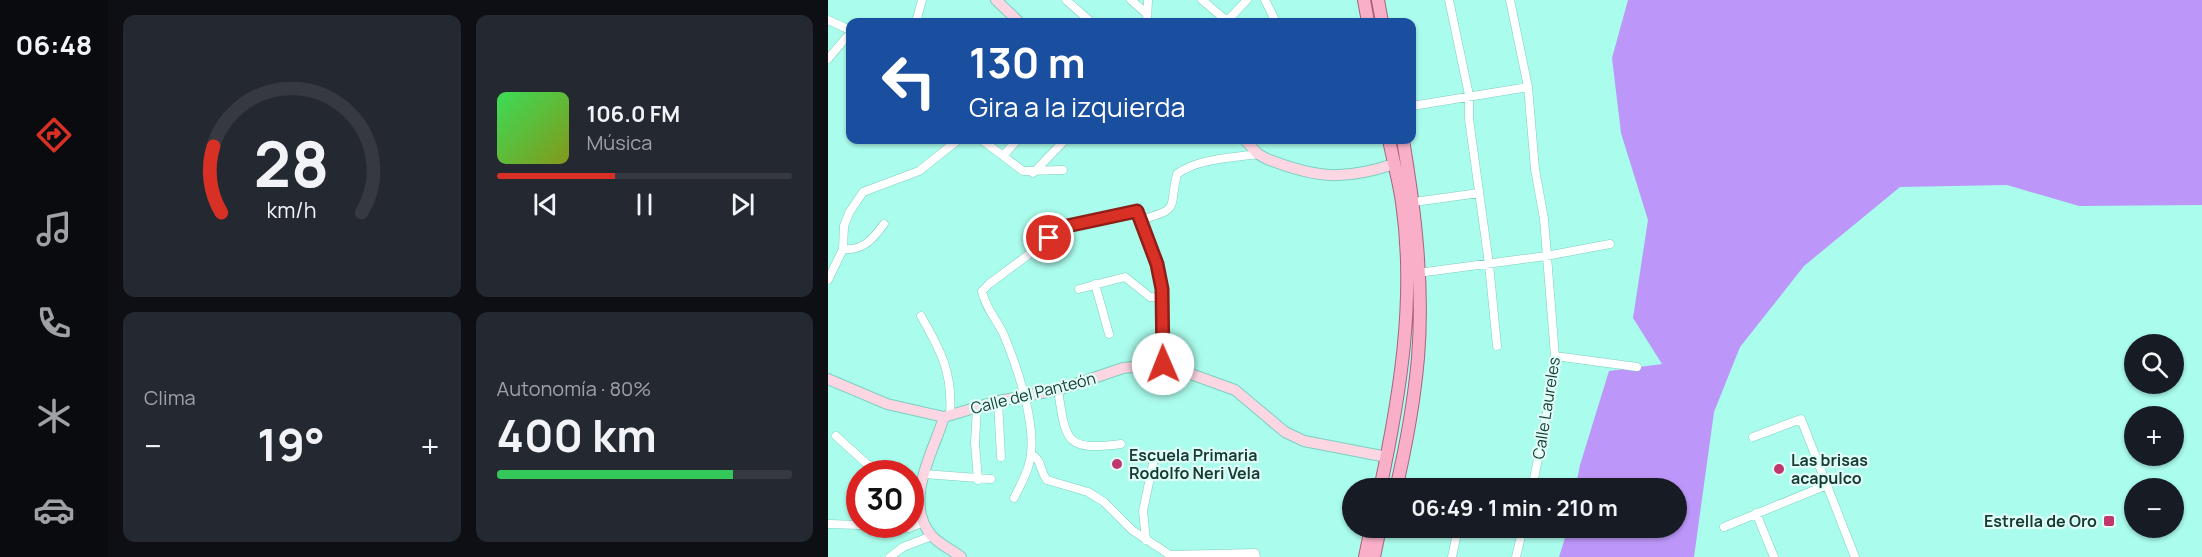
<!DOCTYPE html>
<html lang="es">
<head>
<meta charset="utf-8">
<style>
  body { margin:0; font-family:Manrope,sans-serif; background:#242831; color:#f1f3f6; height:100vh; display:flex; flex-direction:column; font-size:22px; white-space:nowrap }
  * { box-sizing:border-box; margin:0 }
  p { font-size:20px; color:#9ea1a6 }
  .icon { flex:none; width:33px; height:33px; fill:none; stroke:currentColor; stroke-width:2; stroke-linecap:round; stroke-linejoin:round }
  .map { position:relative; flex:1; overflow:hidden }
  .drawer { display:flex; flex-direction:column; gap:15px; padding:15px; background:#0d0f14; width:720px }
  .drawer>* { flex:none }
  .banner { position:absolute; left:18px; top:18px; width:570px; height:126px; border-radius:12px; box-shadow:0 2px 4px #0004; background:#1a4fa0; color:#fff; overflow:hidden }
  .controls { position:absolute; left:1296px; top:334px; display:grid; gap:12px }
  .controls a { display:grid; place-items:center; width:60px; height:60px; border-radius:50%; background:#171b24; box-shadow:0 2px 4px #0004; font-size:30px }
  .speed { position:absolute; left:18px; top:460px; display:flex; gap:12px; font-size:30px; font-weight:700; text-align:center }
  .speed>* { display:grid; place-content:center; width:78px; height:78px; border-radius:50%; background:#171b24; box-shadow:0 2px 4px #0004; line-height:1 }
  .speed .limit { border:9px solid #d22; background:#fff; color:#111 }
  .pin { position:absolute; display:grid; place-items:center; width:51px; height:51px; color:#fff; margin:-26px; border:3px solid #fff; border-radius:50%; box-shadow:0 2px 6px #0007 }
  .me { position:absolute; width:66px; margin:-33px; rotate:359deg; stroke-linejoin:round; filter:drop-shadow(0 0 4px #0008) }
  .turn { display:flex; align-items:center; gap:21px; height:126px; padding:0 24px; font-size:27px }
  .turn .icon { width:78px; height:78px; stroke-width:2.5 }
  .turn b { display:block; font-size:42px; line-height:51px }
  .big { font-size:45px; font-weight:700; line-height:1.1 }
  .drawer .widget { flex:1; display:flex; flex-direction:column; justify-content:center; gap:9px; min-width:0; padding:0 21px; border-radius:12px; background:#242831 }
  .drawer .dial { align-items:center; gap:0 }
  .dial svg { height:156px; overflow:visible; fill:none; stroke:#363941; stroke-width:7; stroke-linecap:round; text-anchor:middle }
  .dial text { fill:#f1f3f6; stroke:none }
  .song { display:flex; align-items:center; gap:18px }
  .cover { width:72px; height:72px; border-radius:9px; background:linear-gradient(135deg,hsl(130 70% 55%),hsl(70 70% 35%)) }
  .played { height:6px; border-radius:3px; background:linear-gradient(90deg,#d93025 40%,#363941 40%) }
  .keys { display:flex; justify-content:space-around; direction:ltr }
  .heat { display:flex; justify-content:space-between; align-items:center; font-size:33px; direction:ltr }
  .charge { height:9px; border-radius:4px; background:linear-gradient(90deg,#34c759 80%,#363941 0) }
  .drawer .tiles { flex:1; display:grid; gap:15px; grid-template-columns:repeat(2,1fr) }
  .trip { position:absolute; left:514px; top:478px; width:345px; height:60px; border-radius:30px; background:#171b24; box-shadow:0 2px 4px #0004; font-weight:700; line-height:60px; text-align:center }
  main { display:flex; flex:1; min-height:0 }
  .tab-bar { display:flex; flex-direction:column; width:108px; justify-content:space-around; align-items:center; background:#090b0e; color:#9ea1a6 }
  .tab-bar .icon { width:42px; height:42px }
  .tab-bar .selected { color:#d93025 }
  .tab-bar b { font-size:27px; color:#f1f3f6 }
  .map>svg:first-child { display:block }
  .water { fill:#bc96f8 }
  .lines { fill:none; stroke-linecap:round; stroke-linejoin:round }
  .street-casing { stroke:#7ecfc0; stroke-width:9 }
  .secondary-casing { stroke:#7ecfc0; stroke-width:12 }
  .primary-casing { stroke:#a7637c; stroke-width:14 }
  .street { stroke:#fff; stroke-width:8 }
  .secondary { stroke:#fcd7e3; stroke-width:10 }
  .primary { stroke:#f8afc7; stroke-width:12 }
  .route-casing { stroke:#8d1f18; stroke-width:15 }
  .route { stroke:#d93025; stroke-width:10 }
  .poi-dot { fill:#c1366d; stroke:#e0fef8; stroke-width:2 }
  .labels { text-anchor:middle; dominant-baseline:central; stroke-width:4.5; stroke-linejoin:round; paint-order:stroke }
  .street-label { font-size:16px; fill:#183a34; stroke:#e0fef8 }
  .poi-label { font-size:16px; font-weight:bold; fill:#183a34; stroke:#e0fef8; text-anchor:start }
</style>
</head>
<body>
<main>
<nav class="tab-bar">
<b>06:48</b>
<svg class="icon selected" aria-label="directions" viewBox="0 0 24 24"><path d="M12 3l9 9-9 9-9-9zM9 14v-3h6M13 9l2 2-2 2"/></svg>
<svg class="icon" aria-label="music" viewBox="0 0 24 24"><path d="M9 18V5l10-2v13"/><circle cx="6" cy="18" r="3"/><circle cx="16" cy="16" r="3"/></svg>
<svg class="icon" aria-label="phone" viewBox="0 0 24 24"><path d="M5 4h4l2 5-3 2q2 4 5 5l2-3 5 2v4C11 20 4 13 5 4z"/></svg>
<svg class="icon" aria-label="climate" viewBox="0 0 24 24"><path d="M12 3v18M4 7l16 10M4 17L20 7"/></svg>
<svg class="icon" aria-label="car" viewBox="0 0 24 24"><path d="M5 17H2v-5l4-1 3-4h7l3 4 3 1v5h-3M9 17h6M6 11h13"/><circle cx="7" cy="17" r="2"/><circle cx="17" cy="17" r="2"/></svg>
</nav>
<section class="drawer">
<div class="tiles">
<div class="widget dial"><svg viewBox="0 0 100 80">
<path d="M14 69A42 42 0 1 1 86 69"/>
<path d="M14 69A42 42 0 0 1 10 35" stroke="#d93025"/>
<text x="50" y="56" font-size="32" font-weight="700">28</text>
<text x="50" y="72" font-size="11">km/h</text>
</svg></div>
<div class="widget">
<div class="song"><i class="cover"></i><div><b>106.0 FM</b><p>Música</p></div></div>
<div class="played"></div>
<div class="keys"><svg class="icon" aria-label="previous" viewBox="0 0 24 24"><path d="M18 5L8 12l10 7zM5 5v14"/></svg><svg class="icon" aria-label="pause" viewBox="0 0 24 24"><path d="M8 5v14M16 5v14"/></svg><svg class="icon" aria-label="next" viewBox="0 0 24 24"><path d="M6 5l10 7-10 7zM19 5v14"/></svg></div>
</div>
<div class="widget"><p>Clima</p>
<div class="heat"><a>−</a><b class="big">19°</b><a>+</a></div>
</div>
<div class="widget"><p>Autonomía · 80%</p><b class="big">400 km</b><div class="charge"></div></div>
</div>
</section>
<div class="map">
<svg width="1374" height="557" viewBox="0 0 1374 557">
  <rect width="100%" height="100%" fill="#aafcec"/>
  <!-- water -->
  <path class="water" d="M 800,0 L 1374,0 L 1374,205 L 1251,206 L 1179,185 L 1072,187 L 976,266 L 912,347 L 886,412 L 866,557 L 731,557 L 740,528 L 849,528 L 849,489 L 747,489 L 752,465 L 781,371 L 834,364 L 805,318 L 820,220 L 793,133 L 784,58 Z"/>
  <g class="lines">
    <defs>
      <path id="street" d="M 238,0 L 263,22
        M 303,0 L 319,14
        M 374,0 L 399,21 L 419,0
        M 437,0 L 448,22
        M 621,0 L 641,95 L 641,119 L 661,264 L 669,346
        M 682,0 L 700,87 L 707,169 L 716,219 L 727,356 L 723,391 L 704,489
        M 0,20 L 22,30
        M 88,22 L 94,0
        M 319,22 L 320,0
        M 0,59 L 22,33
        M 584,106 L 700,87
        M 154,140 L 195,171 L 235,170
        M 175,156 L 189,140
        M 205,173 L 237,140
        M 586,202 L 651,193
        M 313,220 C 354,208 340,209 349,174 C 371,158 404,158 430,154
        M 15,249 C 35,251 45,239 56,224
        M 590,273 L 718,256 L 782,244
        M 0,280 L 15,249 L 16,226 L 21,213 L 35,192 L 91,171 L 130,140
        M 267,284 L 281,334
        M 251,289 L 297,277 L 322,297 L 334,298
        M 93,316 C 113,351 125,373 122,415
        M 727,356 L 809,367
        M 230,390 C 238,442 237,451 293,444
        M 170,401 L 173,457
        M 149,406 L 147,443 L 150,480
        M 8,436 L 39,464 L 63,474
        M 925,437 L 973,419 L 1027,557
        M 203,454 C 215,460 211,471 219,480 L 260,492 L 276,502 L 304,530 L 342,555 L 427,553 L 428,557
        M 96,474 L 163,479
        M 82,483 L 91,488
        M 186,498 C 191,488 198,476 201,464 C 211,429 189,366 175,333 C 168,319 157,307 154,291 L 161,284 L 239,226 L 309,211 L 329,264 L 334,289 L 335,364
        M 928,513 L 946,557
        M 0,524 L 32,525
        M 47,525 L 81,528 L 95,522
        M 896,527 L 999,485
        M 318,540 L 315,511 L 326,459
        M 62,557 L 75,547 L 104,536
        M 624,557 L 630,528
        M 688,557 L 695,528"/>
      <path id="secondary" d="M 168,0 L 191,22
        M 417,140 L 430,154 L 439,159 C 488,178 515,181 566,164
        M 0,379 L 59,404 L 116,417 L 170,401 L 230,390 L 295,368 L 335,364 L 407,390 L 457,432 L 476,441 L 559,457
        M 116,417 C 105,453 75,501 103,535 C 111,544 124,550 133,557"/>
      <path id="primary" d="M 536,0 L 540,22
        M 550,0 L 554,22
        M 552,489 C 572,395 588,299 574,202 C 571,181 565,160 561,140
        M 568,489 C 578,446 586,403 590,358 C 596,285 587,211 575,140
        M 537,557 L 543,528
        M 546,557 L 552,528"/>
    </defs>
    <!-- street casing -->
    <use href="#street" class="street-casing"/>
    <!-- secondary casing -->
    <use href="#secondary" class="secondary-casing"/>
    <!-- primary casing -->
    <use href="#primary" class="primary-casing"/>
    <!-- street -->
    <use href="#street" class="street"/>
    <!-- secondary -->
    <use href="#secondary" class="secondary"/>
    <!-- primary -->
    <use href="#primary" class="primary"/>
  </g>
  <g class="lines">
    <defs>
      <path id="route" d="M 221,238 L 239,226 L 309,211 L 329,264 L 334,289 L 335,364"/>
    </defs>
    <!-- route casing -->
    <use href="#route" class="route-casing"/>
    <!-- route -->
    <use href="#route" class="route"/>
  </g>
  <!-- markers -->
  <g class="poi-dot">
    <circle cx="289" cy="464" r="6"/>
    <circle cx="951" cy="469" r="6"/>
    <rect x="1275" y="515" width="12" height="12" rx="3"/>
  </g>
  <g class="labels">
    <!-- street labels -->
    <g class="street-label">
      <text transform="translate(205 393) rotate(-14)">Calle del Panteón</text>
      <text transform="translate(718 408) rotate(-81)">Calle Laureles</text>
    </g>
    <!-- poi labels -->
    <g class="poi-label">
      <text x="301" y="455">Escuela Primaria<tspan x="301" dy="18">Rodolfo Neri Vela</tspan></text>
      <text x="963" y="460">Las brisas<tspan x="963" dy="18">acapulco</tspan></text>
      <text x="1269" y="521" text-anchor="end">Estrella de Oro</text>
    </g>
  </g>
</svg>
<div class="controls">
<a><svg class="icon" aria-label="search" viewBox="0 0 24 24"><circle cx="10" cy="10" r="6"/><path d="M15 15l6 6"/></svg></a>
<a>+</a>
<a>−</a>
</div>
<div class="speed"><div class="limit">30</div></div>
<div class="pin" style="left:221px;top:238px;background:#d93025"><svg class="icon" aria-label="arrive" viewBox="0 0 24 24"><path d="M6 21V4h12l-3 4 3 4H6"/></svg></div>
<svg class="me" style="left:335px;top:364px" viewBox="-20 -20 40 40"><circle r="19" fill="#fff"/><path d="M0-13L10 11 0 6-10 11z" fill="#d93025"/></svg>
<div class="trip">06:49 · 1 min · 210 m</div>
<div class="banner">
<div class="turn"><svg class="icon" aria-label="left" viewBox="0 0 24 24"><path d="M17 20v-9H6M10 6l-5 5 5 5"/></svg><div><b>130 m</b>Gira a la izquierda</div></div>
</div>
</div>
</main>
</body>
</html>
